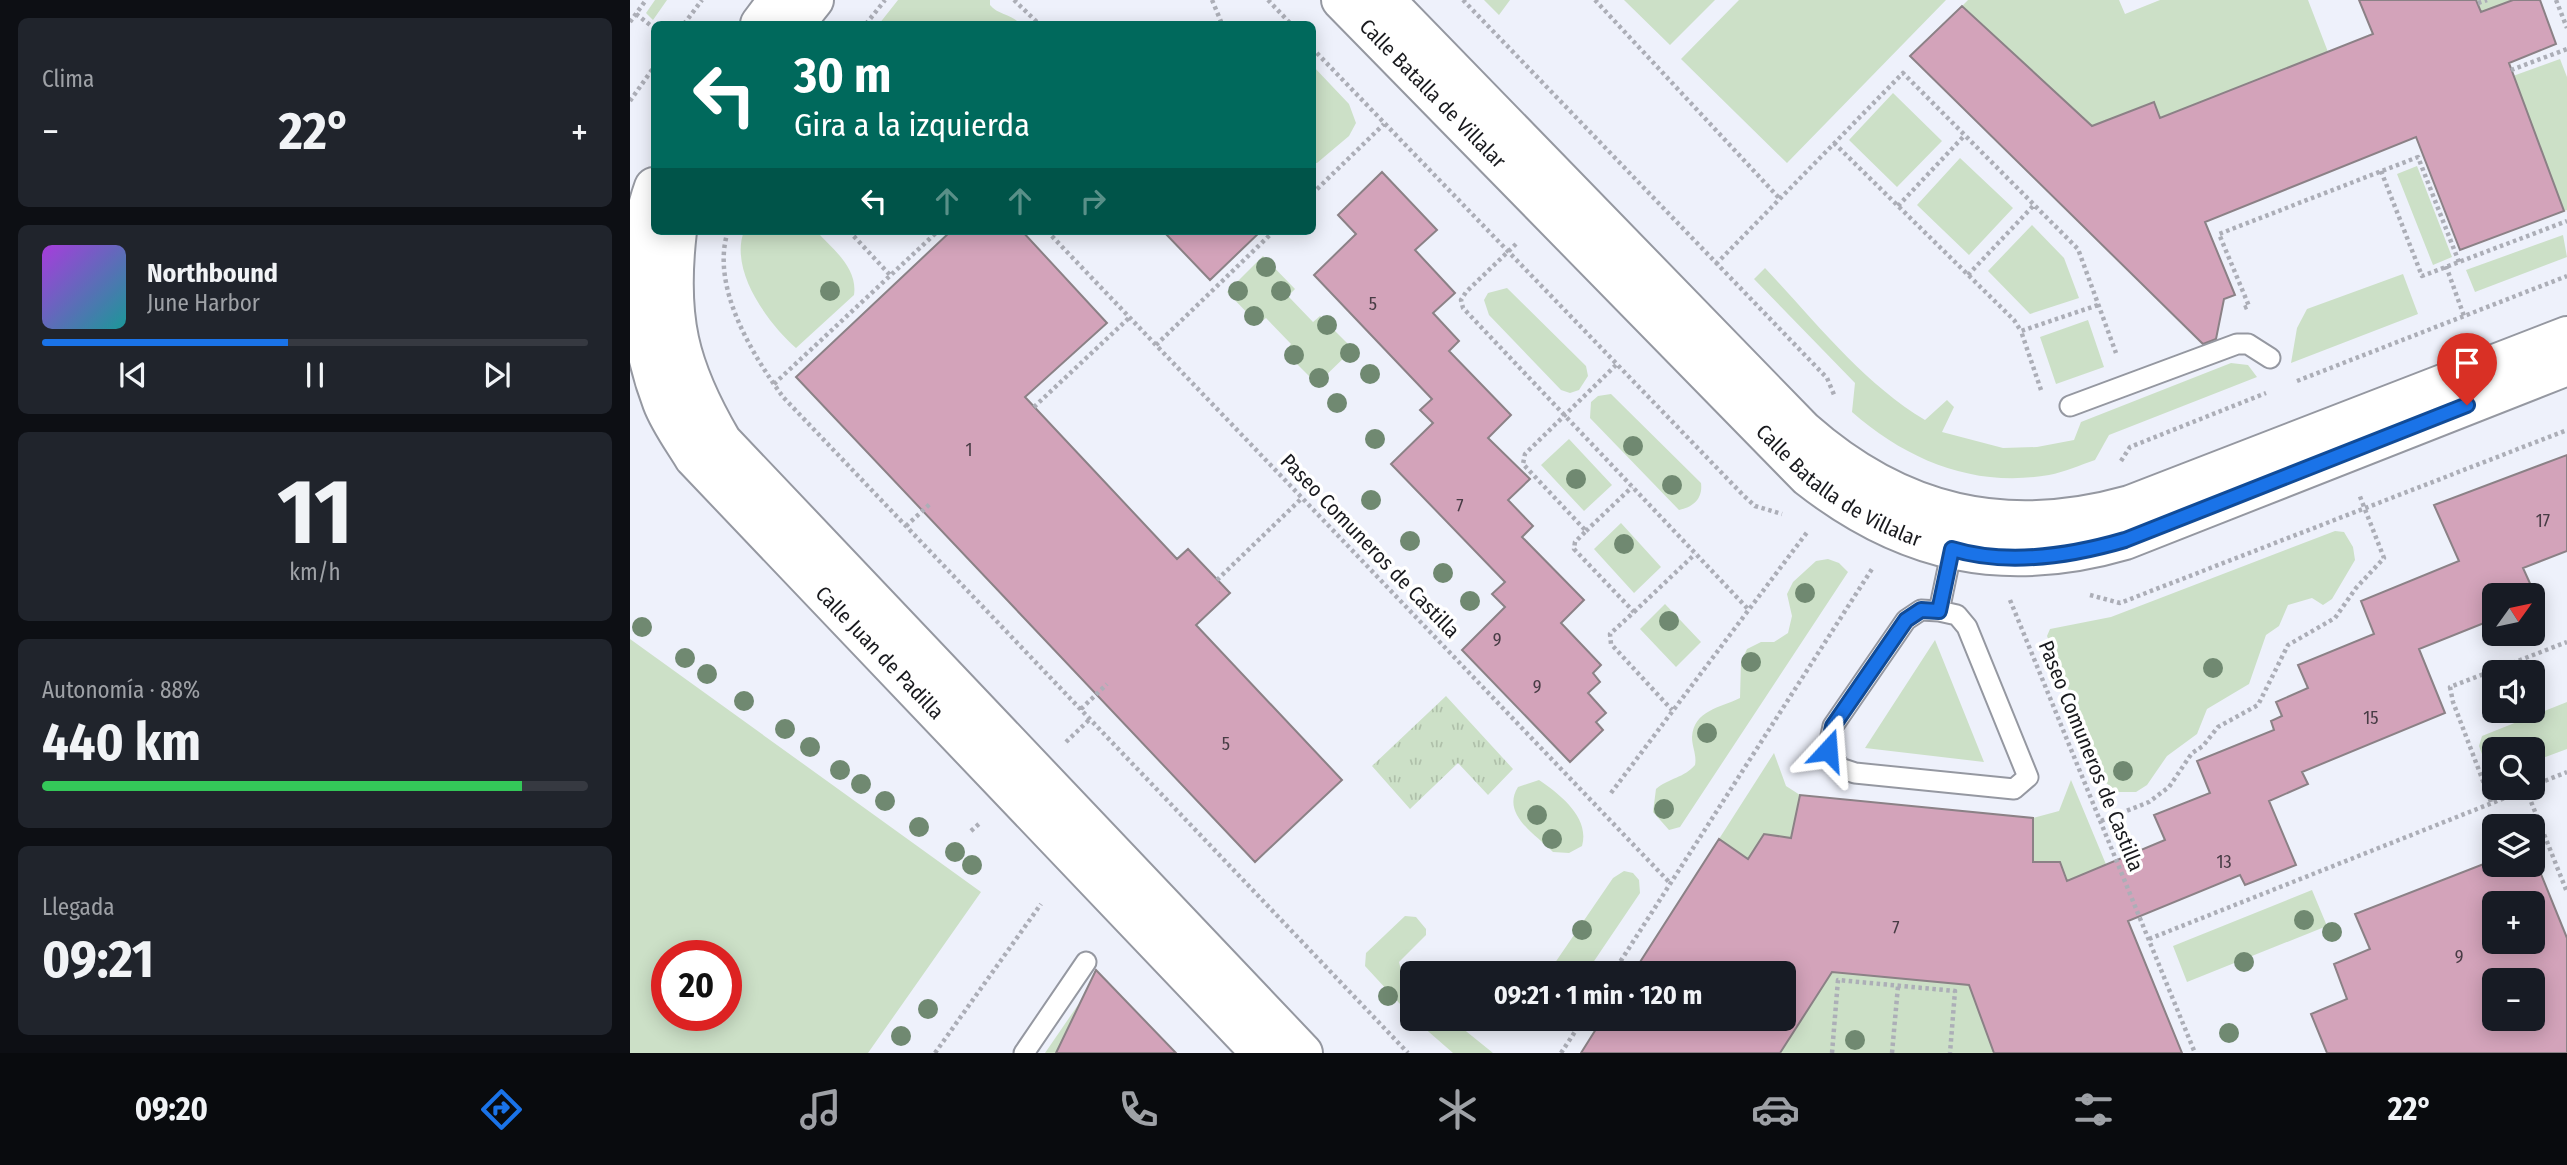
<!DOCTYPE html>
<html lang="es">
<head>
<meta charset="utf-8">
<style>
  body { margin:0; font-family:"Fira Sans Condensed",sans-serif; background:#20242c; color:#f1f3f6; height:100vh; display:flex; flex-direction:column; font-size:26px; white-space:nowrap }
  * { box-sizing:border-box; margin:0 }
  p { font-size:23px; color:#9ea1a6 }
  .icon { flex:none; width:38px; height:38px; fill:none; stroke:currentColor; stroke-width:2; stroke-linecap:round; stroke-linejoin:round }
  .map { position:relative; flex:1; overflow:hidden }
  .details { display:flex; flex-direction:column; gap:18px; padding:18px; background:#0d0f14; width:630px }
  .details>* { flex:none }
  .top-card { position:absolute; left:21px; top:21px; width:665px; height:214px; border-radius:10px; box-shadow:0 4px 18px #0003; background:#00695c; color:#fff; overflow:hidden }
  .needle { width:46px; rotate:57deg }
  .buttons { position:absolute; left:1852px; top:583px; display:grid; gap:14px }
  .buttons a { display:grid; place-items:center; width:63px; height:63px; border-radius:10px; background:#171b24; box-shadow:0 4px 18px #0003; font-size:35px }
  .speed { position:absolute; left:21px; top:940px; display:flex; gap:14px; font-size:35px; font-weight:700; text-align:center }
  .speed>* { display:grid; place-content:center; width:91px; height:91px; border-radius:50%; background:#171b24; box-shadow:0 4px 18px #0003; line-height:1 }
  .speed .limit { border:10px solid #d22; background:#fff; color:#111 }
  .pin { position:absolute; display:grid; place-items:center; width:60px; height:60px; color:#fff; margin:-72px -30px; border-radius:50% 50% 50% 0; rotate:-45deg; box-shadow:0 0 7px #0007 }
  .pin .icon { rotate:45deg }
  .me { position:absolute; width:77px; margin:-38px; rotate:19deg; stroke-linejoin:round; filter:drop-shadow(0 0 5px #0008) }
  .turn { display:flex; align-items:center; gap:24px; height:147px; padding:0 28px; font-size:32px }
  .turn .icon { width:91px; height:91px; stroke-width:2.5 }
  .turn b { display:block; font-size:49px; line-height:60px }
  .lanes { display:flex; align-items:center; height:66px; padding:0 28px; background:#0003; justify-content:center; gap:35px; direction:ltr }
  .lanes .off { opacity:.35 }
  .big { font-size:52px; font-weight:700; line-height:1.1 }
  .details .widget { flex:1; display:flex; flex-direction:column; justify-content:center; gap:10px; min-width:0; padding:0 24px; border-radius:10px; background:#20242c }
  .details .dial { align-items:center; gap:0 }
  .dial b { font-size:91px; line-height:1 }
  .song { display:flex; align-items:center; gap:21px }
  .cover { width:84px; height:84px; border-radius:10px; background:linear-gradient(135deg,hsl(280 70% 55%),hsl(180 70% 35%)) }
  .played { height:7px; border-radius:4px; background:linear-gradient(90deg,#1a73e8 45%,#363941 45%) }
  .keys { display:flex; justify-content:space-around; direction:ltr }
  .heat { display:flex; justify-content:space-between; align-items:center; font-size:38px; direction:ltr }
  .charge { height:10px; border-radius:5px; background:linear-gradient(90deg,#34c759 88%,#363941 0) }
  .trip { position:absolute; left:770px; top:961px; width:396px; height:70px; border-radius:10px; background:#171b24; box-shadow:0 4px 18px #0003; font-weight:700; line-height:70px; text-align:center }
  .tabs { display:flex; height:112px; justify-content:space-around; align-items:center; background:#090b0e; color:#9ea1a6 }
  .tabs .icon { width:49px; height:49px }
  .tabs .on { color:#1a73e8 }
  .tabs b { font-size:32px; color:#f1f3f6 }
  main { display:flex; flex:1; min-height:0 }
  .map>svg:first-child { display:block }
  .park { fill:url(#park-tufts) }
  .garden { fill:#cce0c7; fill-rule:evenodd }
  .building { fill:#d3a3ba; stroke:#8b8186; stroke-width:2; fill-rule:evenodd }
  .lines { fill:none; stroke-linecap:round; stroke-linejoin:round }
  .service-casing { stroke:#9598a1; stroke-width:23 }
  .minor-casing { stroke:#9598a1; stroke-width:42 }
  .path { stroke:#acaeb7; stroke-width:4.5; stroke-dasharray:3.5 3.5; stroke-linecap:butt }
  .service { stroke:#fff; stroke-width:19 }
  .minor { stroke:#fff; stroke-width:38 }
  .tree { fill:#708971 }
  .route-casing { stroke:#114b97; stroke-width:18 }
  .route { stroke:#1a73e8; stroke-width:12 }
  .labels { text-anchor:middle; dominant-baseline:central; stroke-width:7; stroke-linejoin:round; paint-order:stroke }
  .number-label { font-size:18px; fill:#483c45 }
  .street-label { font-size:21px; fill:#191a1e; stroke:#fff }
</style>
</head>
<body>
<main>
<section class="details">
<div class="widget"><p>Clima</p>
<div class="heat"><a>−</a><b class="big">22°</b><a>+</a></div>
</div>
<div class="widget">
<div class="song"><i class="cover"></i><div><b>Northbound</b><p>June Harbor</p></div></div>
<div class="played"></div>
<div class="keys"><svg class="icon" aria-label="previous" viewBox="0 0 24 24"><path d="M18 5L8 12l10 7zM5 5v14"/></svg><svg class="icon" aria-label="pause" viewBox="0 0 24 24"><path d="M8 5v14M16 5v14"/></svg><svg class="icon" aria-label="next" viewBox="0 0 24 24"><path d="M6 5l10 7-10 7zM19 5v14"/></svg></div>
</div>
<div class="widget dial"><b>11</b><p>km/h</p></div>
<div class="widget"><p>Autonomía · 88%</p><b class="big">440 km</b><div class="charge"></div></div>
<div class="widget"><p>Llegada</p><b class="big">09:21</b></div>
</section>
<div class="map">
<svg width="1937" height="1053" viewBox="0 0 1937 1053">
  <defs>
    <pattern id="park-tufts" width="24" height="20" patternUnits="userSpaceOnUse" patternTransform="scale(1.75)"><rect width="24" height="20" fill="#cce0c7"/><path d="M3 7l-1-3M5 7V3M7 7l1-3M15 17l-1-3M17 17v-4M19 17l1-3" fill="none" stroke="#afc0aa"/></pattern>
  </defs>
  <rect width="100%" height="100%" fill="#eef1fb"/>
  <!-- park -->
  <path class="park" d="M 816,696 L 883,769 L 858,795 L 828,763 L 780,809 L 742,766 Z"/>
  <!-- garden -->
  <path class="garden" d="M 25,0 L 37,0 L 23,20 L 16,13 Z
    M 268,0 L 360,0 L 360,5 C 368,15 382,14 390,24 L 249,24 Z
    M 854,0 L 880,0 L 869,15 Z
    M 994,0 L 1085,0 L 1040,45 Z
    M 1109,0 L 1316,0 L 1157,163 L 1051,59 Z
    M 1338,0 L 1489,0 L 1495,14 L 1530,0 L 1678,0 L 1698,52 L 1530,118 L 1524,102 L 1484,147 L 1332,6 Z
    M 1846,0 L 1883,0 L 1851,12 Z
    M 1930,59 L 1937,77 L 1937,210 L 1934,211 L 1883,76 Z
    M 682,65 L 719,104 L 726,123 L 719,136 L 687,163 L 682,163 Z
    M 1263,93 L 1312,141 L 1267,187 L 1219,140 Z
    M 1330,158 L 1383,208 L 1339,255 L 1287,205 Z
    M 1787,166 L 1822,257 L 1803,265 L 1767,174 Z
    M 1402,225 L 1434,258 L 1449,298 L 1400,314 L 1358,271 Z
    M 114,231 L 186,231 C 203,249 228,268 224,295 L 166,348 C 138,323 99,271 114,231 Z
    M 1933,235 L 1937,257 L 1845,292 L 1836,270 Z
    M 633,256 L 665,289 L 658,296 L 683,322 L 690,316 L 723,349 L 687,384 L 655,352 L 661,344 L 636,318 L 628,324 L 597,292 Z
    M 1135,268 C 1184,320 1233,383 1295,420 L 1317,400 L 1324,407 L 1312,432 L 1373,448 L 1407,447 L 1444,440 L 1451,422 L 1601,363 L 1618,365 L 1627,377 L 1479,435 L 1465,460 C 1450,465 1435,472 1419,475 C 1345,488 1278,461 1222,412 L 1225,383 L 1124,279 Z
    M 1773,274 L 1788,314 L 1661,363 L 1667,328 L 1677,309 Z
    M 877,288 L 956,366 L 958,376 L 949,390 L 940,393 L 931,390 L 859,315 L 854,300 L 858,293 Z
    M 1458,320 L 1474,367 L 1426,384 L 1410,337 Z
    M 981,394 L 1071,483 C 1073,499 1063,507 1049,510 L 960,418 L 961,402 L 968,396 Z
    M 939,439 L 982,485 L 954,511 L 911,465 Z
    M 991,523 L 1031,567 L 1004,593 L 964,549 Z
    M 1705,531 L 1714,532 L 1723,547 L 1725,560 L 1702,599 L 1693,605 L 1682,598 L 1658,605 L 1649,626 L 1636,635 L 1619,684 L 1577,709 L 1567,734 L 1537,756 L 1517,785 L 1506,792 L 1488,792 L 1476,783 L 1417,636 L 1420,629 L 1481,617 Z
    M 1198,559 L 1209,563 L 1218,572 L 1050,827 L 1039,830 L 1023,812 L 1026,789 C 1039,778 1054,778 1065,765 C 1067,755 1062,747 1062,737 C 1064,710 1090,708 1110,698 L 1111,662 L 1117,649 L 1131,642 L 1144,642 L 1158,633 L 1162,616 L 1157,594 L 1163,582 L 1186,561 Z
    M 1035,604 L 1071,642 L 1046,667 L 1010,629 Z
    M 0,639 L 351,892 L 238,1053 L 0,1053 ZM 37,956 L 96,956 L 96,1015 L 37,1015 Z
    M 1305,640 L 1354,762 L 1235,748 Z
    M 1937,702 L 1937,749 L 1902,762 L 1902,749 L 1864,749 L 1864,775 L 1859,773 L 1849,746 L 1852,736 Z
    M 1144,753 L 1156,786 L 1170,795 L 1161,838 L 1134,834 L 1118,859 L 1089,839 Z
    M 909,780 C 931,795 960,818 952,846 L 939,853 L 923,852 C 905,834 871,814 888,787 Z
    M 1441,780 L 1480,874 L 1438,884 L 1430,862 L 1403,862 L 1403,818 L 1429,811 Z
    M 994,871 L 1003,873 L 1009,880 L 1010,893 L 956,973 L 918,973 L 983,878 Z
    M 1682,890 L 1697,926 L 1557,982 L 1543,946 Z
    M 775,916 L 786,917 L 796,929 L 796,935 L 769,962 L 771,970 L 782,981 L 782,1017 L 735,966 L 736,953 Z
    M 1202,972 L 1339,985 L 1364,1053 L 1150,1053 Z
    M 450,1002 L 426,1053 L 415,1053 Z
    M 784,1019 L 821,1019 L 863,1053 L 823,1053 Z"/>
  <!-- building -->
  <path class="building" d="M 1729,0 L 1846,0 L 1851,12 L 1883,0 L 1910,0 L 1926,44 L 1879,63 L 1934,211 L 1830,250 L 1786,137 L 1575,222 L 1605,295 L 1594,299 L 1586,339 L 1573,344 L 1280,56 L 1332,6 L 1462,126 L 1524,102 L 1530,118 L 1743,34 Z
    M 752,172 L 807,230 L 785,250 L 825,293 L 803,313 L 829,341 L 819,351 L 881,415 L 858,438 L 900,479 L 878,500 L 903,526 L 892,537 L 954,600 L 931,623 L 971,665 L 963,673 L 970,682 L 958,693 L 976,713 L 966,722 L 973,730 L 940,762 L 832,650 L 875,607 L 862,594 L 875,582 L 761,464 L 803,423 L 790,410 L 802,399 L 684,275 L 726,234 L 708,215 Z
    M 321,231 L 392,231 L 477,323 L 395,397 L 547,559 L 558,549 L 600,593 L 566,625 L 712,780 L 625,862 L 166,377 Z
    M 533,231 L 631,231 L 580,280 Z
    M 1937,455 L 1937,551 L 1893,568 L 1908,601 L 1902,603 L 1902,595 L 1864,595 L 1864,619 L 1789,649 L 1815,713 L 1672,772 L 1678,784 L 1639,801 L 1666,865 L 1615,885 L 1610,875 L 1498,921 L 1552,1053 L 1364,1053 L 1339,985 L 1202,972 L 1150,1053 L 951,1053 L 973,1018 L 1153,1018 L 1153,973 L 1003,973 L 1089,839 L 1118,859 L 1134,834 L 1161,838 L 1170,795 L 1403,818 L 1403,862 L 1430,862 L 1437,881 L 1535,840 L 1524,815 L 1580,793 L 1567,761 L 1644,730 L 1641,721 L 1652,716 L 1646,702 L 1678,688 L 1668,665 L 1744,634 L 1731,601 L 1829,561 L 1804,505 Z
    M 1902,852 L 1937,938 L 1937,1053 L 1697,1053 L 1681,1014 L 1717,999 L 1704,964 L 1740,949 L 1725,914 L 1864,860 L 1864,864 L 1902,864 ZM 1864,903 L 1902,903 L 1902,942 L 1864,942 ZM 1864,980 L 1902,980 L 1902,1018 L 1864,1018 Z
    M 466,970 L 546,1053 L 426,1053 Z"/>
  <g class="lines">
    <defs>
      <path id="service" d="M 1440,406 L 1607,344 L 1618,344 L 1640,358
        M 1309,611 L 1291,610 L 1276,620 L 1203,726 L 1198,750 L 1210,768 L 1225,773 L 1384,789 L 1398,777 L 1337,627 L 1327,615 L 1309,611 L 1322,549
        M 394,1053 L 456,962"/>
      <g id="minor">
        <path id="s1" d="M 711,0 L 1178,477 C 1276,554 1375,575 1495,540 L 1937,366"/>
        <path d="M 755,0 L 1173,430 C 1269,515 1375,540 1500,505 L 1937,336"/>
        <path d="M 130,24 L 148,0"/>
        <path d="M 165,24 L 184,0"/>
        <path id="s2" d="M 24,187 C 0,254 7,336 32,402 C 39,421 53,440 64,458 L 631,1053"/>
        <path d="M 47,231 C 37,317 48,366 92,441 L 673,1053"/>
      </g>
    </defs>
    <!-- service casing -->
    <use href="#service" class="service-casing"/>
    <!-- minor casing -->
    <use href="#minor" class="minor-casing"/>
    <!-- path -->
    <path class="path" d="M 384,0 L 409,24
      M 582,0 L 592,24
      M 638,0 L 661,24
      M 833,0 L 1197,378 L 1205,397
      M 965,0 L 1150,199
      M 1926,0 L 1937,28
      M 1848,3 L 1857,0
      M 6,14 L 24,28
      M 0,22 L 16,0
      M 54,24 L 72,0
      M 236,24 L 255,0
      M 682,48 L 1114,496 L 1125,506 L 1152,514
      M 1881,70 L 1937,49
      M 0,101 L 24,67
      M 1204,143 L 1384,320 L 1391,331
      M 1751,171 L 1792,276 L 1937,221
      M 682,194 L 754,124
      M 1268,206 L 1334,136
      M 98,231 C 80,286 122,354 153,397 L 778,1053
      M 219,231 L 260,275
      M 417,231 L 1040,883
      M 886,244 L 836,292 L 831,300 L 833,308 L 1118,609
      M 1086,264 L 1273,73 L 1448,249 L 1486,353
      M 1816,266 L 1834,316
      M 1338,275 L 1404,205
      M 1614,308 L 1619,306 L 1589,234 L 1788,157 L 1829,262
      M 526,345 L 644,231
      M 986,365 L 895,454 L 893,464 L 956,531 L 945,542 L 944,549 L 1004,612 L 980,634 L 981,644 L 1042,710
      M 1667,381 L 1937,276
      M 144,384 L 308,231
      M 1411,390 L 1391,331 L 1468,305
      M 404,407 L 500,317
      M 1491,461 L 1500,447 L 1636,393
      M 276,526 L 301,503
      M 956,531 L 1002,487
      M 587,580 L 672,498
      M 1460,595 L 1490,603 L 1937,430
      M 1380,600 L 1565,1053
      M 1004,612 L 1065,554
      M 451,709 L 477,684
      M 436,742 L 460,719
      M 1902,786 L 1937,772
      M 1896,789 L 1937,892
      M 981,793 L 1178,531
      M 1861,802 L 1823,702 L 1820,687 L 1937,642
      M 1471,821 L 1519,802 L 1539,787 L 1562,753 L 1573,746 L 1588,727 L 1628,705 L 1658,645 L 1705,618 L 1726,588 L 1754,558 L 1729,494
      M 341,831 L 351,822
      M 1519,939 L 1900,788
      M 983,973 L 1242,569
      M 305,1053 L 411,904
      M 931,1053 L 954,1018
      M 1202,1053 L 1208,980 L 1325,991 L 1320,1053
      M 1262,1053 L 1268,986"/>
    <!-- service -->
    <use href="#service" class="service"/>
    <!-- minor -->
    <use href="#minor" class="minor"/>
  </g>
  <!-- trees -->
  <g class="tree">
    <circle cx="636" cy="267" r="10"/>
    <circle cx="200" cy="291" r="10"/>
    <circle cx="608" cy="291" r="10"/>
    <circle cx="651" cy="291" r="10"/>
    <circle cx="624" cy="316" r="10"/>
    <circle cx="697" cy="325" r="10"/>
    <circle cx="720" cy="353" r="10"/>
    <circle cx="664" cy="355" r="10"/>
    <circle cx="740" cy="374" r="10"/>
    <circle cx="689" cy="378" r="10"/>
    <circle cx="707" cy="403" r="10"/>
    <circle cx="745" cy="439" r="10"/>
    <circle cx="1003" cy="446" r="10"/>
    <circle cx="946" cy="479" r="10"/>
    <circle cx="1042" cy="485" r="10"/>
    <circle cx="741" cy="500" r="10"/>
    <circle cx="780" cy="541" r="10"/>
    <circle cx="994" cy="544" r="10"/>
    <circle cx="813" cy="573" r="10"/>
    <circle cx="1175" cy="593" r="10"/>
    <circle cx="840" cy="601" r="10"/>
    <circle cx="1039" cy="621" r="10"/>
    <circle cx="12" cy="627" r="10"/>
    <circle cx="55" cy="658" r="10"/>
    <circle cx="1121" cy="662" r="10"/>
    <circle cx="1583" cy="668" r="10"/>
    <circle cx="77" cy="674" r="10"/>
    <circle cx="114" cy="701" r="10"/>
    <circle cx="155" cy="729" r="10"/>
    <circle cx="1077" cy="733" r="10"/>
    <circle cx="180" cy="747" r="10"/>
    <circle cx="210" cy="770" r="10"/>
    <circle cx="1493" cy="771" r="10"/>
    <circle cx="231" cy="784" r="10"/>
    <circle cx="255" cy="801" r="10"/>
    <circle cx="1034" cy="809" r="10"/>
    <circle cx="907" cy="815" r="10"/>
    <circle cx="289" cy="827" r="10"/>
    <circle cx="922" cy="839" r="10"/>
    <circle cx="325" cy="852" r="10"/>
    <circle cx="342" cy="865" r="10"/>
    <circle cx="1674" cy="920" r="10"/>
    <circle cx="952" cy="930" r="10"/>
    <circle cx="1702" cy="932" r="10"/>
    <circle cx="1614" cy="962" r="10"/>
    <circle cx="758" cy="996" r="10"/>
    <circle cx="298" cy="1009" r="10"/>
    <circle cx="1599" cy="1033" r="10"/>
    <circle cx="271" cy="1036" r="10"/>
    <circle cx="1225" cy="1040" r="10"/>
  </g>
  <g class="lines">
    <defs>
      <path id="route" d="M 1198,750 L 1203,726 L 1276,620 L 1291,610 L 1309,611 L 1322,549 C 1378,566 1440,556 1495,540 L 1837,405"/>
    </defs>
    <!-- route casing -->
    <use href="#route" class="route-casing"/>
    <!-- route -->
    <use href="#route" class="route"/>
  </g>
  <g class="labels">
    <!-- number labels -->
    <g class="number-label">
      <text x="743" y="304">5</text>
      <text x="339" y="450">1</text>
      <text x="830" y="506">7</text>
      <text x="1913" y="521">17</text>
      <text x="867" y="640">9</text>
      <text x="907" y="687">9</text>
      <text x="1741" y="718">15</text>
      <text x="596" y="744">5</text>
      <text x="1594" y="862">13</text>
      <text x="1266" y="928">7</text>
      <text x="1829" y="957">9</text>
    </g>
    <!-- street labels -->
    <g class="street-label">
      <text stroke="none"><textPath href="#s1" startOffset="131">Calle Batalla de Villalar</textPath></text>
      <text stroke="none"><textPath href="#s1" startOffset="698">Calle Batalla de Villalar</textPath></text>
      <text transform="translate(740 546) rotate(46)">Paseo Comuneros de Castilla</text>
      <text stroke="none"><textPath href="#s2" startOffset="553">Calle Juan de Padilla</textPath></text>
      <text transform="translate(1461 756) rotate(68)">Paseo Comuneros de Castilla</text>
    </g>
  </g>
</svg>
<div class="buttons">
<a><svg class="needle" viewBox="-14 -14 28 28"><path d="M0-13l5 13h-10z" fill="#e53935"/><path d="M0 13l5-13h-10z" fill="#9ea1a6"/></svg></a>
<a><svg class="icon" aria-label="sound" viewBox="0 0 24 24"><path d="M4 9h4l5-4v14l-5-4H4zM17 9q2 3 0 6"/></svg></a>
<a><svg class="icon" aria-label="search" viewBox="0 0 24 24"><circle cx="10" cy="10" r="6"/><path d="M15 15l6 6"/></svg></a>
<a><svg class="icon" aria-label="layers" viewBox="0 0 24 24"><path d="M12 4l9 5-9 5-9-5zM3 14l9 5 9-5"/></svg></a>
<a>+</a>
<a>−</a>
</div>
<div class="speed"><div class="limit">20</div></div>
<div class="pin" style="left:1837px;top:405px;background:#d93025"><svg class="icon" aria-label="arrive" viewBox="0 0 24 24"><path d="M6 21V4h12l-3 4 3 4H6"/></svg></div>
<svg class="me" style="left:1198px;top:750px" viewBox="-20 -20 40 40"><path d="M0-17L14 15 0 8-14 15z" fill="#1a73e8" stroke="#fff" stroke-width="4"/></svg>
<div class="trip">09:21 · 1 min · 120 m</div>
<div class="top-card">
<div class="turn"><svg class="icon" aria-label="left" viewBox="0 0 24 24"><path d="M17 20v-9H6M10 6l-5 5 5 5"/></svg><div><b>30 m</b>Gira a la izquierda</div></div>
<div class="lanes"><svg class="icon" aria-label="left" viewBox="0 0 24 24"><path d="M17 20v-9H6M10 6l-5 5 5 5"/></svg><svg class="icon off" aria-label="ahead" viewBox="0 0 24 24"><path d="M12 20V5M6 11l6-6 6 6"/></svg><svg class="icon off" aria-label="ahead" viewBox="0 0 24 24"><path d="M12 20V5M6 11l6-6 6 6"/></svg><svg class="icon off" aria-label="right" viewBox="0 0 24 24"><path d="M7 20v-9h11M14 6l5 5-5 5"/></svg></div>
</div>
</div>
</main>
<nav class="tabs">
<b>09:20</b>
<svg class="icon on" aria-label="directions" viewBox="0 0 24 24"><path d="M12 3l9 9-9 9-9-9zM9 14v-3h6M13 9l2 2-2 2"/></svg>
<svg class="icon" aria-label="music" viewBox="0 0 24 24"><path d="M9 18V5l10-2v13"/><circle cx="6" cy="18" r="3"/><circle cx="16" cy="16" r="3"/></svg>
<svg class="icon" aria-label="phone" viewBox="0 0 24 24"><path d="M5 4h4l2 5-3 2q2 4 5 5l2-3 5 2v4C11 20 4 13 5 4z"/></svg>
<svg class="icon" aria-label="climate" viewBox="0 0 24 24"><path d="M12 3v18M4 7l16 10M4 17L20 7"/></svg>
<svg class="icon" aria-label="car" viewBox="0 0 24 24"><path d="M5 17H2v-5l4-1 3-4h7l3 4 3 1v5h-3M9 17h6M6 11h13"/><circle cx="7" cy="17" r="2"/><circle cx="17" cy="17" r="2"/></svg>
<svg class="icon" aria-label="filters" viewBox="0 0 24 24"><path d="M4 7h16M4 17h16"/><circle cx="9" cy="7" r="2"/><circle cx="15" cy="17" r="2"/></svg>
<b>22°</b>
</nav>
</body>
</html>
